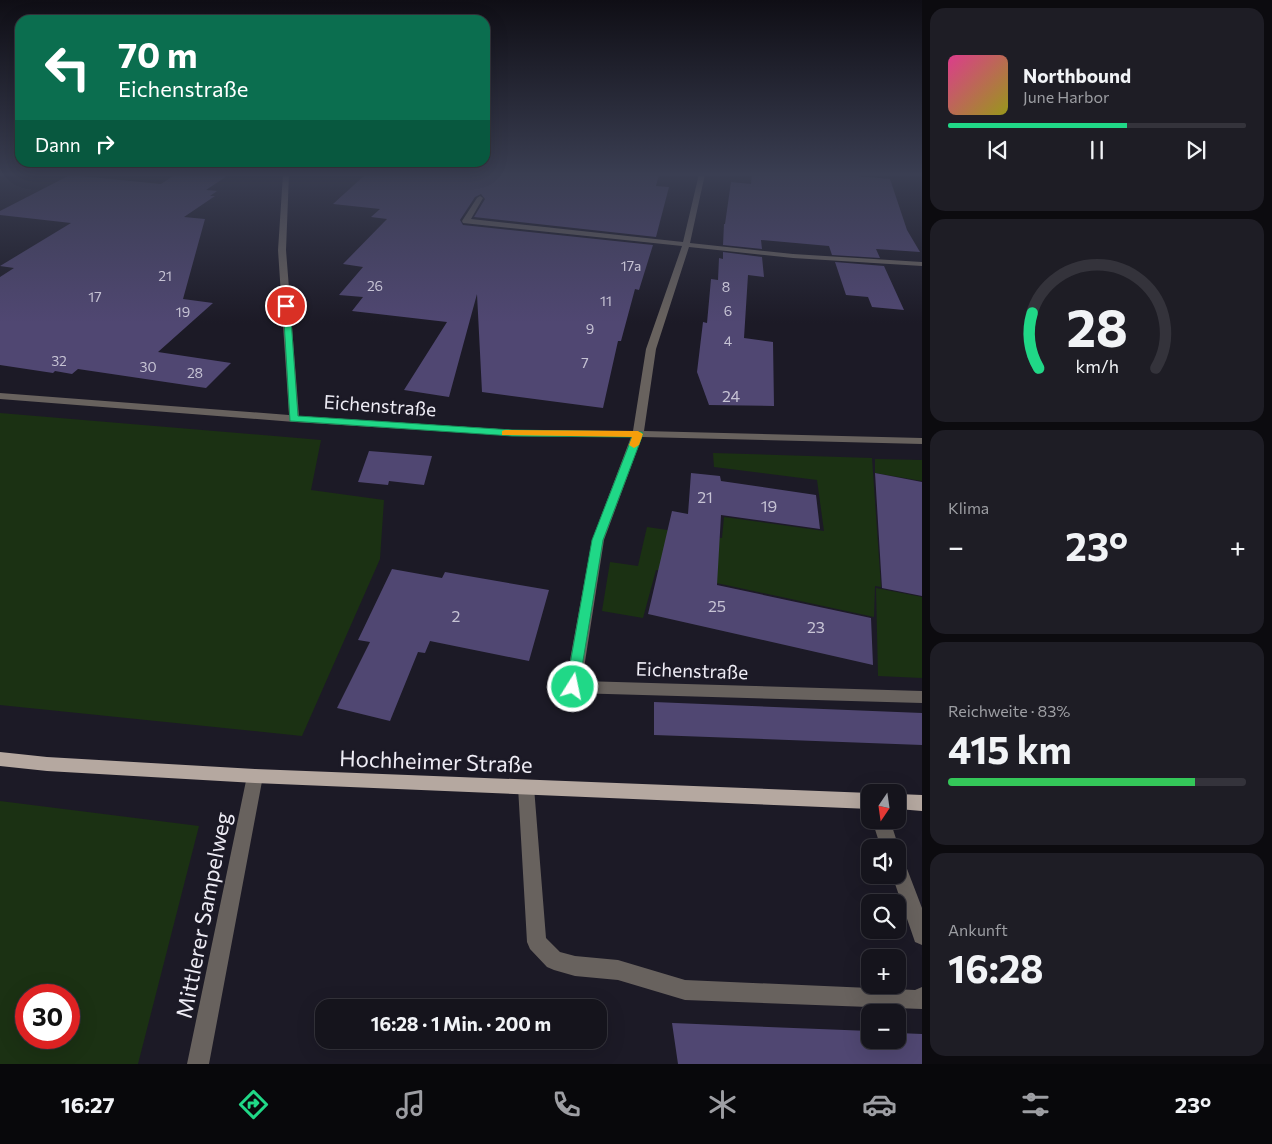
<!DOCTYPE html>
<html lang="de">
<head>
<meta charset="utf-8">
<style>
  body { margin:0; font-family:Commissioner,sans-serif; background:#1e1d25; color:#f1f3f6; height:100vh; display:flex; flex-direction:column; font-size:19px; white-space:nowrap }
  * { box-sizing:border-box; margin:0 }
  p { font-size:16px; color:#9d9ea3 }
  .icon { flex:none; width:28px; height:28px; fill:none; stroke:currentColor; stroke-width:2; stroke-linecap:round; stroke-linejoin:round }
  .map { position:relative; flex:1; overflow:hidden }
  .details { display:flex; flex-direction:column; gap:8px; padding:8px; background:#0c0b0f; width:350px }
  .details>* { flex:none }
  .hud { position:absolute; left:15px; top:15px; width:475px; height:152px; border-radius:15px; box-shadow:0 5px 20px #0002,0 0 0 1px #34333b; background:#0b6e4f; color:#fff; overflow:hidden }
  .needle { width:32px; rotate:193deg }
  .fabs { position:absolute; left:861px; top:784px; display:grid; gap:10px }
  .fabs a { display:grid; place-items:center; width:45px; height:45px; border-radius:10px; background:#15141c; box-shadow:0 5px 20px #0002,0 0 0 1px #34333b; font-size:25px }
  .speed { position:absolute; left:15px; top:984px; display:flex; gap:10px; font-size:25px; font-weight:700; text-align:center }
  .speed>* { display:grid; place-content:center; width:65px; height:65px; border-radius:50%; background:#15141c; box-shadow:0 5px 20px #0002,0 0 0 1px #34333b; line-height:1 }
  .speed .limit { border:8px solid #d22; background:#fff; color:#111 }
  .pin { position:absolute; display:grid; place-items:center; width:42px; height:42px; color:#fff; margin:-21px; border:2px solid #fff; border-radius:50%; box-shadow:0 1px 5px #0007 }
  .me { position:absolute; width:55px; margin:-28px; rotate:10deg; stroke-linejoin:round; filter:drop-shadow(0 0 4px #0008) }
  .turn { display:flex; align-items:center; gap:18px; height:105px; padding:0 20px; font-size:22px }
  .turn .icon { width:65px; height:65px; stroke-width:2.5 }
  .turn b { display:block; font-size:35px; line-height:42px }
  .then { display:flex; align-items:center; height:48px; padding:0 20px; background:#0003; gap:10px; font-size:19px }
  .big { font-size:38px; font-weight:700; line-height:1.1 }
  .details .widget { flex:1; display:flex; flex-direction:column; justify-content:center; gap:8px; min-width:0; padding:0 18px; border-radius:15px; background:#1e1d25 }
  .details .dial { align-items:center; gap:0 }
  .dial svg { height:130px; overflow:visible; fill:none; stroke:#34333b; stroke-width:7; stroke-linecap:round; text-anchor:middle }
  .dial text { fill:#f1f3f6; stroke:none }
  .song { display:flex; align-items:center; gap:15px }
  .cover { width:60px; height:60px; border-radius:8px; background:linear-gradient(135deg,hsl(330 70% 55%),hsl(60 70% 35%)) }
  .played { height:5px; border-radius:2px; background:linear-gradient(90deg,#20d887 60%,#34333b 60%) }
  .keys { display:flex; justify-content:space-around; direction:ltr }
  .heat { display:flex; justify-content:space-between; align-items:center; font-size:28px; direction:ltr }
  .charge { height:8px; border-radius:4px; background:linear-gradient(90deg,#34c759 83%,#34333b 0) }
  .trip { position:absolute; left:315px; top:999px; width:292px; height:50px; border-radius:15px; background:#15141c; box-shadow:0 5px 20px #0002,0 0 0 1px #34333b; font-weight:700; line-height:50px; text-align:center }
  .dock { display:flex; height:80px; justify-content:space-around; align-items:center; background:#08080b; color:#9d9ea3 }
  .dock .icon { width:35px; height:35px }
  .dock .selected { color:#20d887 }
  .dock b { font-size:22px; color:#f1f3f6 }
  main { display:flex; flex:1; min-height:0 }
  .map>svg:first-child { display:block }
  .green { fill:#1b3113; fill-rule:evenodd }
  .building { fill:#504772 }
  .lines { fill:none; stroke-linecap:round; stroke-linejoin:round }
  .service { fill:#68625e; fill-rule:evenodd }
  .minor { fill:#68625e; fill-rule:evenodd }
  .primary { fill:#b5a8a0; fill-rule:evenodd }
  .route { fill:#20d887; stroke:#158c58 }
  .slow { fill:#f59e0b }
  .labels { text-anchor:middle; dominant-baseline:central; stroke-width:5; stroke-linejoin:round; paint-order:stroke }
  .far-number-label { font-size:14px; fill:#c6c3d4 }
  .number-label { font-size:16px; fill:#c6c3d4 }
  .street-label { font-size:19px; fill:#eeecf5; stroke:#1c1a26 }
  .near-street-label { font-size:22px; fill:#eeecf5; stroke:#1c1a26 }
</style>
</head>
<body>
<main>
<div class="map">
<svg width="922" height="1064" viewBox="0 0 922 1064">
  <rect width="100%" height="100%" fill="#1c1a26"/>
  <!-- green -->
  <path class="green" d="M 0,413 L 321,440 L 311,490 L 384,500 L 380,559 L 302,736 L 0,705 Z
    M 713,453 L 872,458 L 881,587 L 875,586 L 874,617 L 656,570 L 643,618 L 602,611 L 610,562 L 638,566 L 647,527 L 722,538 L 724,517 L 824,531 L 817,480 L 714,467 Z
    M 875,459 L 922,460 L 922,481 L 875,473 Z
    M 876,588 L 922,597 L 922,678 L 878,676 Z
    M 0,801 L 199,826 L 138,1064 L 0,1064 ZM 26,995 L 69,995 L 69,1038 L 26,1038 Z"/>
  <!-- building -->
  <path class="building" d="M 176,174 L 230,174 L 206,190 L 217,191 L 210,196 L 215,196 L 184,217 L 205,219 L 183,299 L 213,303 L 158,352 L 231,363 L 206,388 L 78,369 L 72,374 L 55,371 L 53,373 L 0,365 L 0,277 L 14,268 L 0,266 L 71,223 L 0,215 L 0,211 L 70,175 L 161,184 Z
    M 366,174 L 659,174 L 656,186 L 669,187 L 656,237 L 474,217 L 485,199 L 481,194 L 475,197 L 460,220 L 463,225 L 653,245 L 639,290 L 635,289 L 621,341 L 618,341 L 603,408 L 482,392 L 477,294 L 449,397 L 404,390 L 447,322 L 352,311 L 363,297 L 339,295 L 363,267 L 343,264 L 387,219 L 371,217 L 380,209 L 333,204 Z
    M 752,174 L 835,174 L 890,179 L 907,230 L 920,252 L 876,249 L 880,258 L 832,255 L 829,246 L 761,240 L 762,249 L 723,245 L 724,224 L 725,224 L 731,182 L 751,184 Z
    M 723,252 L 762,257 L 764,277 L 748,275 L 744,338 L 773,342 L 774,406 L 709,405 L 697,372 L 703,322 L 707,323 L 711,279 L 718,280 L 719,258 L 723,259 Z
    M 835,262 L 884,266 L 904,310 L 872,307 L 868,297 L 846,295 Z
    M 369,451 L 432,456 L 424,485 L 389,481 L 388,485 L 358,482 Z
    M 691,473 L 720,476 L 721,481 L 816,495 L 820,529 L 721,515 L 717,585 L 871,618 L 873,665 L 648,614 L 672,511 L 688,514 Z
    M 875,473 L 922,482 L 922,596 L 882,588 Z
    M 392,569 L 442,578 L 445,572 L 549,590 L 529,661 L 430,641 L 425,653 L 418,652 L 390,721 L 337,708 L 370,642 L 358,640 Z
    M 654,702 L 922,713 L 922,745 L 654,735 Z
    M 672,1023 L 870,1031 L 870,1040 L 898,1040 L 898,1033 L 922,1034 L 922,1064 L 678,1064 Z"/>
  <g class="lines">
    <!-- service -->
    <path class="service" d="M 526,780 L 532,782 L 534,787 L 546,938 L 560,952 L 575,956 L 618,960 L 685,980 L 915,990 L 922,987 L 922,1009 L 685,1000 L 618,980 L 575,976 L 554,970 L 547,967 L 530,949 L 527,942 L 518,787 L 520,782 Z
      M 872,820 L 890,820 L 899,848 L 898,851 L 898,848 L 881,848 Z
      M 898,858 L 904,861 L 922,908 L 922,945 L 915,942 L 892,875 L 898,875 Z"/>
    <!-- minor -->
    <path class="minor" d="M 283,174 L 289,174 L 286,250 L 299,416 L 512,430 L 633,431 L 646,349 L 682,246 L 463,223 L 462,221 L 477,198 L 480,196 L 483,198 L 471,219 L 683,242 L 699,174 L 705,174 L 690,243 L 793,254 L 922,262 L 922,266 L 793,258 L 689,247 L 656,349 L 644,431 L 922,438 L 922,444 L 642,437 L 604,540 L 582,681 L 922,691 L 922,703 L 573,693 L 568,691 L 565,687 L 592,540 L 631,437 L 512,436 L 294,422 L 0,399 L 0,393 L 289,415 L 278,250 Z
      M 255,769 L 261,771 L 263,776 L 209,1064 L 187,1064 L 247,776 L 249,771 Z"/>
    <!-- primary -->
    <path class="primary" d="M 0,752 L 47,757 L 255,769 L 870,793 L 870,809 L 255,783 L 47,771 L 0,766 Z
      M 898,794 L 922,795 L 922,811 L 898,809 Z"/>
  </g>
  <!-- sky -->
  <linearGradient id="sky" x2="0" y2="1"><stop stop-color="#0f0e15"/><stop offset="0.54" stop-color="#3a3e52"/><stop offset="1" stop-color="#3a3e52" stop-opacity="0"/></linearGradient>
  <rect width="922" height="323" fill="url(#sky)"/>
  <!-- route -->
  <path class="route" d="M 283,304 L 290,306 L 298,416 L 512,430 L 642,432 L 643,434 L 603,540 L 578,691 L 573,692 L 568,691 L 566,687 L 592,540 L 632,437 L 512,436 L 290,421 Z"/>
  <!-- slow -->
  <path class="slow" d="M 505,430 L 638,431 L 643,434 L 639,445 L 634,448 L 629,445 L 632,437 L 502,435 L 502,431 Z"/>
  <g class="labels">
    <!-- far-number labels -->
    <g class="far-number-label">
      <text x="631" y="265">17a</text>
      <text x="165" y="275">21</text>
      <text x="375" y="285">26</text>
      <text x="726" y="286">8</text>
      <text x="95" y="296">17</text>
      <text x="606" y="300">11</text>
      <text x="728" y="310">6</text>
      <text x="183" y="311">19</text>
      <text x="590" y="328">9</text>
      <text x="728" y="340">4</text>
      <text x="59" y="360">32</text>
      <text x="585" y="362">7</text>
      <text x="148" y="366">30</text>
      <text x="195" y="372">28</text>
    </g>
    <!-- number labels -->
    <g class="number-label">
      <text x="731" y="395">24</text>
      <text x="705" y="496">21</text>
      <text x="769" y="505">19</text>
      <text x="717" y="605">25</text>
      <text x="456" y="615">2</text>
      <text x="816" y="626">23</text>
    </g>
    <!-- street labels -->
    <g class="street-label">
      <text transform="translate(380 405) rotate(4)">Eichenstraße</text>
      <text transform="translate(692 670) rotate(2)">Eichenstraße</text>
    </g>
    <!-- near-street labels -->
    <g class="near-street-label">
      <text transform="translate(436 761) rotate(2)">Hochheimer Straße</text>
      <text transform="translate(203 915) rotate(-79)">Mittlerer Sampelweg</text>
    </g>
  </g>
</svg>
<div class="fabs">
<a><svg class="needle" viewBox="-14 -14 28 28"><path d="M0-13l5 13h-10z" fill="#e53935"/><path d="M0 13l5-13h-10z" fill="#9d9ea3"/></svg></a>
<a><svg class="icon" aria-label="sound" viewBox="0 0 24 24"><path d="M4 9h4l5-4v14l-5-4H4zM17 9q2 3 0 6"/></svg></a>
<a><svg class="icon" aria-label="search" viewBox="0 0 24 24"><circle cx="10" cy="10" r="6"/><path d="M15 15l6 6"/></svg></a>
<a>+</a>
<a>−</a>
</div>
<div class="speed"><div class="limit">30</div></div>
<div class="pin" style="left:286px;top:306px;background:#d93025"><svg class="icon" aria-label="arrive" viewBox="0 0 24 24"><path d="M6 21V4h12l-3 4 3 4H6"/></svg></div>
<svg class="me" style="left:573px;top:687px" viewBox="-20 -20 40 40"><circle r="17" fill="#20d887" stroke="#fff" stroke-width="3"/><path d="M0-11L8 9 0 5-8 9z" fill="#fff"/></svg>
<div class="trip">16:28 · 1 Min. · 200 m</div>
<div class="hud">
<div class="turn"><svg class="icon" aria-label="left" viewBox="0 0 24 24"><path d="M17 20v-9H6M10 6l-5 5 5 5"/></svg><div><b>70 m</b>Eichenstraße</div></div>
<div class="then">Dann<svg class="icon" aria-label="right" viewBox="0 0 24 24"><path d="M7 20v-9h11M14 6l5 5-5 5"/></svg></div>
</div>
</div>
<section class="details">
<div class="widget">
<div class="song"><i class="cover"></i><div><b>Northbound</b><p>June Harbor</p></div></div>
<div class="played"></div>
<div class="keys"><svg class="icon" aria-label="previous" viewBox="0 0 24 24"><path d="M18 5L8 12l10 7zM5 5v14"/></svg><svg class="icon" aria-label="pause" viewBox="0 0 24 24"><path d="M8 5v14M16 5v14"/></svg><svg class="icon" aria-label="next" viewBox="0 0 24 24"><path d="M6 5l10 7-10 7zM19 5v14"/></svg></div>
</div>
<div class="widget dial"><svg viewBox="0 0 100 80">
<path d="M14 69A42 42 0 1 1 86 69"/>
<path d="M14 69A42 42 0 0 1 10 35" stroke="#20d887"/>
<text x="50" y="56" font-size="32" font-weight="700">28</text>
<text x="50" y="72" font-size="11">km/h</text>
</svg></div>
<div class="widget"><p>Klima</p>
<div class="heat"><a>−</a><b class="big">23°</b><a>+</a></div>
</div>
<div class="widget"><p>Reichweite · 83%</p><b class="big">415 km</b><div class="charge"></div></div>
<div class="widget"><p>Ankunft</p><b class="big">16:28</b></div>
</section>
</main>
<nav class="dock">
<b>16:27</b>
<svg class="icon selected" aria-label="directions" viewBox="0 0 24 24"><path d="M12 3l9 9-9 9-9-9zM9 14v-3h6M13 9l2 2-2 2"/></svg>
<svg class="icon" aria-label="music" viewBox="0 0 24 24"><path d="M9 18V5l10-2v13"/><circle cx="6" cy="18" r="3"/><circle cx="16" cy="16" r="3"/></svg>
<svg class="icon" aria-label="phone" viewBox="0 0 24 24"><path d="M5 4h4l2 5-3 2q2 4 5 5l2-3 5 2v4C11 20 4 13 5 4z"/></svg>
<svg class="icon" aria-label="climate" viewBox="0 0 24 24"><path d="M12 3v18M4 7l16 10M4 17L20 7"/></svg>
<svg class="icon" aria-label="car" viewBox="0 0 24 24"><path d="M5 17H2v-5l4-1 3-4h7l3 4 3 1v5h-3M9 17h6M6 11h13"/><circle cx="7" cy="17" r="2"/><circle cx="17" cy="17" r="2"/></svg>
<svg class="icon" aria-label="filters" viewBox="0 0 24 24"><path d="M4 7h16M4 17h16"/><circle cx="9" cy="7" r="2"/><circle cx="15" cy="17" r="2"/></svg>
<b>23°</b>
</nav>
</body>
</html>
